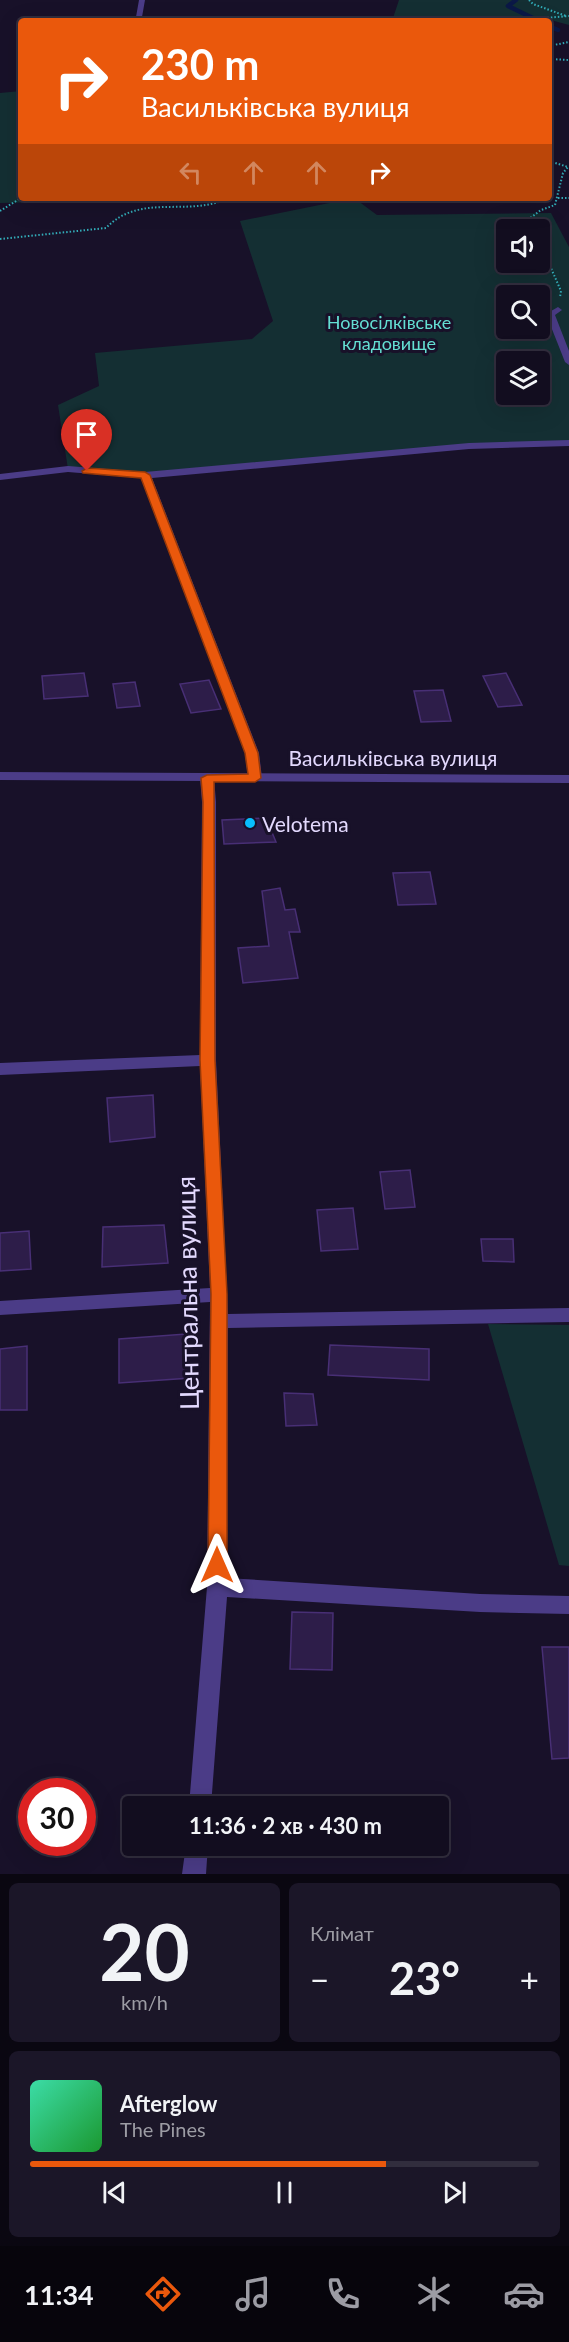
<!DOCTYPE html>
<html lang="uk">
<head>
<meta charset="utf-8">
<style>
  body { margin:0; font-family:Lato,sans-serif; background:#1b1628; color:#f1f3f6; height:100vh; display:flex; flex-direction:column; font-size:22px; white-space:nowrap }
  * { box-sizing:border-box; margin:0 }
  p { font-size:20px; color:#9c9ca4 }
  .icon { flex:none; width:33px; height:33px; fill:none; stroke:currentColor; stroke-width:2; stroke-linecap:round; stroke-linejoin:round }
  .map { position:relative; height:1874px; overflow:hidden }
  .sheet { display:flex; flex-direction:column; gap:9px; padding:9px; background:#0a0711; flex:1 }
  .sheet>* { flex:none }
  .top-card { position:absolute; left:18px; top:18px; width:534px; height:183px; border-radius:6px; box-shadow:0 6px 24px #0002,0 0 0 2px #312d3d; background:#ea580c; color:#fff; overflow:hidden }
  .fabs { position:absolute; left:496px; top:219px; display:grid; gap:12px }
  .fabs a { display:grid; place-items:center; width:54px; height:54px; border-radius:6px; background:#120d1f; box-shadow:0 6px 24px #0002,0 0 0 2px #312d3d; font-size:30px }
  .speed { position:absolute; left:18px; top:1778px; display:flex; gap:12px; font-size:30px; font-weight:700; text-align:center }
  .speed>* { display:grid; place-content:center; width:78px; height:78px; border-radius:50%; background:#120d1f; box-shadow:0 6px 24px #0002,0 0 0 2px #312d3d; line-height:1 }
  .speed .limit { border:9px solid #d22; background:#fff; color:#111 }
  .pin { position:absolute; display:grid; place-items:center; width:51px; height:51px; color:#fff; margin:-62px -26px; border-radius:50% 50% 50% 0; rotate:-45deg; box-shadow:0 0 6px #0007 }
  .pin .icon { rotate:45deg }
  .me { position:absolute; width:66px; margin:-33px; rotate:0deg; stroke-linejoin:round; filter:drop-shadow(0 0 4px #0008) }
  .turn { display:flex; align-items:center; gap:21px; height:126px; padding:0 24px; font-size:27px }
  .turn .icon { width:78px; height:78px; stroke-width:2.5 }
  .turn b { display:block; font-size:42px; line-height:51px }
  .lanes { display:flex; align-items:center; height:57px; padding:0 24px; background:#0003; justify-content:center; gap:30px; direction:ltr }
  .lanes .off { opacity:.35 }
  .big { font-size:45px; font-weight:700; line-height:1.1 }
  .sheet .widget { flex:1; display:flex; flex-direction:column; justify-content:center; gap:9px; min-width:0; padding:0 21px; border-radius:9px; background:#1b1628 }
  .sheet .dial { align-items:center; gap:0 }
  .dial b { font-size:78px; line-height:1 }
  .song { display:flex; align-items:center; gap:18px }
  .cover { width:72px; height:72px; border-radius:9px; background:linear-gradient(135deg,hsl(160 70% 55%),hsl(130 70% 35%)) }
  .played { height:6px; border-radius:3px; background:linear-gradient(90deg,#ea580c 70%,#312d3d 70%) }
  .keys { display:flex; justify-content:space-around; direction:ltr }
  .heat { display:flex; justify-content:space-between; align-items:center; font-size:33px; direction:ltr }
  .sheet .tiles { flex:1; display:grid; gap:9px; grid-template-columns:1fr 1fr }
  .widget:last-child { grid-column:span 2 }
  .trip { position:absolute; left:122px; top:1796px; width:327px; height:60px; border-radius:6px; background:#120d1f; box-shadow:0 6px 24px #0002,0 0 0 2px #312d3d; font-weight:700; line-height:60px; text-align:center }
  .tab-bar { display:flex; height:96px; justify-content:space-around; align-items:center; background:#07050c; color:#9c9ca4 }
  .tab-bar .icon { width:42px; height:42px }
  .tab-bar .current { color:#ea580c }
  .tab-bar b { font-size:27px; color:#f1f3f6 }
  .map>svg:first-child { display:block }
  .green { fill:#142f33; fill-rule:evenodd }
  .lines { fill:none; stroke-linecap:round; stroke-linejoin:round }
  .stream { stroke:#0b1847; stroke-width:4.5 }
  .building { fill:#2d1d49; stroke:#482f75; stroke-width:1.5 }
  .path { stroke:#32adb9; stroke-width:2; stroke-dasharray:1.5 2; stroke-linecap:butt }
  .service { fill:#4b3c87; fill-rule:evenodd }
  .minor { fill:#4b3c87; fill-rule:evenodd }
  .tertiary { fill:#4b3c87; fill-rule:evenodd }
  .route { fill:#ea580c; stroke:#983908; stroke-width:1.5 }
  .poi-dot { fill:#08befc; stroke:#181129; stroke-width:2 }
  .labels { text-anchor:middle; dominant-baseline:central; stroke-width:6; stroke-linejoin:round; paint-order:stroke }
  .far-park-label { font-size:18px; fill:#64dfd3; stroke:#181129 }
  .street-label { font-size:21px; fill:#e3d9fe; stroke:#181129 }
  .poi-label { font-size:21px; fill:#e3d9fe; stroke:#181129; text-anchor:start }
  .near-street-label { font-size:26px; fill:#e3d9fe; stroke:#181129 }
</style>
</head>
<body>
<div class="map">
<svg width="569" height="1874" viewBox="0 0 569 1874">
  <rect width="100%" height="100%" fill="#181129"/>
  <!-- green -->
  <path class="green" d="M 399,0 L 569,0 L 569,25 L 547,19 L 542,21 L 392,21 Z
    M 21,91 L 21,198 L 231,198 L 0,203 L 0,93 Z
    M 354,198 L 377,215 L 551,213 L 569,247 L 569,443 L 469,446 L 145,475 L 68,469 L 58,405 L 99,386 L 95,353 L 252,339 L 273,321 L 240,221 ZM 507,230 L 540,230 L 540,262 L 507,262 ZM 507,296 L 540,296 L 540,328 L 507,328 ZM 507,362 L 540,362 L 540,394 L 507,394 Z
    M 488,1324 L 569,1325 L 569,1566 L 559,1565 Z"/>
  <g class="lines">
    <!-- stream -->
    <path class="stream" d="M 516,0 L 508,6 L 539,21
      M 549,26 L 558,30"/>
  </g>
  <!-- building -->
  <path class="building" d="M 84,673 L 88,696 L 44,699 L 42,676 Z
    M 506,673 L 522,705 L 498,707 L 483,676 Z
    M 209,680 L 221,709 L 191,713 L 180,684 Z
    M 135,682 L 140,706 L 117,708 L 113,684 Z
    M 443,690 L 451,721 L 421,722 L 414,691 Z
    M 266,818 L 276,842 L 224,844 L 222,820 Z
    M 430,872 L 436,904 L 398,905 L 393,873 Z
    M 280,888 L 285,910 L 295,909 L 300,932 L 289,932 L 298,978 L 243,983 L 238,948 L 269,946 L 262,891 Z
    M 153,1095 L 155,1137 L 110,1142 L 107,1098 Z
    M 410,1170 L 415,1207 L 385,1209 L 380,1172 Z
    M 353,1208 L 358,1249 L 321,1251 L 317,1210 Z
    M 164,1225 L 168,1263 L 102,1267 L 103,1227 Z
    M 29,1231 L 31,1269 L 0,1271 L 0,1233 Z
    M 481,1239 L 513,1239 L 514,1262 L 483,1261 Z
    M 186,1334 L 191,1378 L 119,1383 L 119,1339 Z
    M 330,1345 L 429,1349 L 429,1380 L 328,1375 Z
    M 27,1346 L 27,1410 L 0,1410 L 0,1349 Z
    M 284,1393 L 313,1394 L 317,1425 L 286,1426 Z
    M 292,1612 L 333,1613 L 332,1670 L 290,1669 Z
    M 542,1647 L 569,1647 L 569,1758 L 552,1759 Z"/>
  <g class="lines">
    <!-- path -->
    <path class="path" d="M 529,0 L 533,4 L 566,16
      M 509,21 L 569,16
      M 549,46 L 569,42
      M 549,59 L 569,60
      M 558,198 L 569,198
      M 0,211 L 21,198
      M 534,230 L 529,219 L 541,210 L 555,205 L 563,173 L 568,167 L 549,161
      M 0,239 L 106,228 C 141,192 187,218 229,198
      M 540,243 L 561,291 L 560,297"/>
    <!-- service -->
    <path class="service" d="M 139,0 L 145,0 L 142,17 L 145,21 L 139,21 L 136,17 Z
      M 558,307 L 562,310 L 555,315 L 569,351 L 569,365 L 565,362 L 546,314 Z"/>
    <!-- minor -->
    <path class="minor" d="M 569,440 L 569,446 L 469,449 L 152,478 L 259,753 L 262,778 L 255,782 L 248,778 L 245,753 L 141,478 L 68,472 L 0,480 L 0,474 L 68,466 L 145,472 L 469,443 Z
      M 207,774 L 214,778 L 216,802 L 216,1060 L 228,1314 L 569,1308 L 569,1322 L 228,1328 L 227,1578 L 480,1594 L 569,1596 L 569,1614 L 480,1612 L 227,1597 L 211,1806 L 189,1806 L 207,1587 L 210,1302 L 0,1315 L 0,1301 L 210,1288 L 200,1066 L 0,1075 L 0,1063 L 200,1055 L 202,802 L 200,778 Z
      M 186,1845 L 208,1845 L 206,1874 L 182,1874 Z"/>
    <!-- tertiary -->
    <path class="tertiary" d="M 0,772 L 569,775 L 569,783 L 0,780 Z"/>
  </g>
  <!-- route -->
  <path class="route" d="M 87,468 L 145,472 L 150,475 L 258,753 L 261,778 L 255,782 L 214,782 L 215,1060 L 227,1294 L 227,1565 L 224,1571 L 217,1573 L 211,1571 L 208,1565 L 211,1294 L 200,1060 L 203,802 L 201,778 L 207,775 L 248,774 L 245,753 L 141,478 L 83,473 L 82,471 Z"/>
  <!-- markers -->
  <circle class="poi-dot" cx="250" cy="823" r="6"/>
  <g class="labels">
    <!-- far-park labels -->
    <g class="far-park-label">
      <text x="389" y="322">Новосілківське<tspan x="389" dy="21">кладовище</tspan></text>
    </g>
    <!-- street labels -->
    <g class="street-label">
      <text x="393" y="757">Васильківська вулиця</text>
    </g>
    <!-- poi labels -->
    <g class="poi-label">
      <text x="262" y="823">Velotema</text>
    </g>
    <!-- near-street labels -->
    <g class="near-street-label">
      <text transform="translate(187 1293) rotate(-91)">Центральна вулиця</text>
    </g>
  </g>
</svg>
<div class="fabs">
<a><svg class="icon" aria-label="sound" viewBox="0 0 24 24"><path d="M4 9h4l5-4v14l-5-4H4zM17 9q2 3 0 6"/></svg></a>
<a><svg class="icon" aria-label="search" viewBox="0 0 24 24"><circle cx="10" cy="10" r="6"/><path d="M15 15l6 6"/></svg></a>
<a><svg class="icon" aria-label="layers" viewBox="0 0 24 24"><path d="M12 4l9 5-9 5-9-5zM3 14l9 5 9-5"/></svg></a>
</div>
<div class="speed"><div class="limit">30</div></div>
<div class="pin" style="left:87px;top:471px;background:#d93025"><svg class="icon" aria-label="arrive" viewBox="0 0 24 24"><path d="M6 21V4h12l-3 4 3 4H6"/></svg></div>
<svg class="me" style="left:217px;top:1565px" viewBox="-20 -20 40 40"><path d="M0-17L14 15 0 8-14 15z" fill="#ea580c" stroke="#fff" stroke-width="4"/></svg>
<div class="trip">11:36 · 2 хв · 430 m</div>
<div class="top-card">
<div class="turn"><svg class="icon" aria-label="right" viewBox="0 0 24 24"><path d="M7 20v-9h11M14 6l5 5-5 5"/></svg><div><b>230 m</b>Васильківська вулиця</div></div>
<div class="lanes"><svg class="icon off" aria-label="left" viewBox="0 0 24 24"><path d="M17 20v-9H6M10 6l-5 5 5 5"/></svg><svg class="icon off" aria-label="ahead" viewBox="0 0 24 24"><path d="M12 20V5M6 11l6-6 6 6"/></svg><svg class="icon off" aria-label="ahead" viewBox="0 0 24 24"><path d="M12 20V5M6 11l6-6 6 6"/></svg><svg class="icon" aria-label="right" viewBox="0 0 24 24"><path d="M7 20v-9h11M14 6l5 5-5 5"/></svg></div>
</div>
</div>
<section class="sheet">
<div class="tiles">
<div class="widget dial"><b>20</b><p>km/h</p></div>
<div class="widget"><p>Клімат</p>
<div class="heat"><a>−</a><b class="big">23°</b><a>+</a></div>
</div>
<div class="widget">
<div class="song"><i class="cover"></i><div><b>Afterglow</b><p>The Pines</p></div></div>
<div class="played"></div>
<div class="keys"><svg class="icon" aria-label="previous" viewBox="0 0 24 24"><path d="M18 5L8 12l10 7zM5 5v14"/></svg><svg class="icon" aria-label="pause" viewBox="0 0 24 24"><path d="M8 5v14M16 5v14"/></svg><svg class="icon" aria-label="next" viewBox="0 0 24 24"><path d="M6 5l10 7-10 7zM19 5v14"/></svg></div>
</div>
</div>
</section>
<nav class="tab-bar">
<b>11:34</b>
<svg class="icon current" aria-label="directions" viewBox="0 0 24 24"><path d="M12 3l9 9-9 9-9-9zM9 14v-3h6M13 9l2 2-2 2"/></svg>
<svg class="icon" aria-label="music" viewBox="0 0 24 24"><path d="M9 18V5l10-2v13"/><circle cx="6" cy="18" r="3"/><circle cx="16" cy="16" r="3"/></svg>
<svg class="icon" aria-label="phone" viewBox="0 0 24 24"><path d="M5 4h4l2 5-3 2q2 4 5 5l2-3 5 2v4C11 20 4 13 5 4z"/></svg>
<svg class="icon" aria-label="climate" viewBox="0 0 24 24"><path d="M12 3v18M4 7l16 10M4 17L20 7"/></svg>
<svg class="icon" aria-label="car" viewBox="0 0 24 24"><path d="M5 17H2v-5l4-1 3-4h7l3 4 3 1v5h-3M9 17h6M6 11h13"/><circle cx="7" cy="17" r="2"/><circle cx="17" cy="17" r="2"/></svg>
</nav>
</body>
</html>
